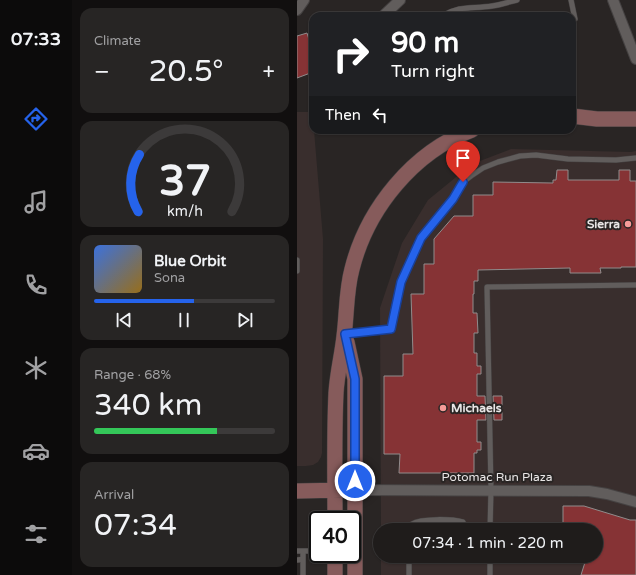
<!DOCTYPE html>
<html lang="en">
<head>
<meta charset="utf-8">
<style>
  body { margin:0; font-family:"Varela Round",sans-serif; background:#272524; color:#f1f3f6; height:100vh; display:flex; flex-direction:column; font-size:15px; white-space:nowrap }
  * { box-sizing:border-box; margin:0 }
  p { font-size:13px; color:#a1a1a3 }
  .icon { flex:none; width:22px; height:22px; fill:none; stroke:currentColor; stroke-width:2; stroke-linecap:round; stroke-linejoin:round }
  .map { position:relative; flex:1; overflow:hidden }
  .sheet { display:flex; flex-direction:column; gap:8px; padding:8px; background:#110f0f; width:225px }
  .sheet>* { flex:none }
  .banner { position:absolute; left:12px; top:12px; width:267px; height:122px; border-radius:12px; box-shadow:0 1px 3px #0004,0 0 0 1px #3c3a3a; background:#202124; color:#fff; overflow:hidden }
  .speed { position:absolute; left:12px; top:511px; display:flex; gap:8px; font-size:20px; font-weight:700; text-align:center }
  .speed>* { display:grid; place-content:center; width:52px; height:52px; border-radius:50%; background:#1f1c1b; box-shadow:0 1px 3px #0004,0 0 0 1px #3c3a3a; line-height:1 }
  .speed .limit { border:2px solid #111; border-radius:6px; background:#fff; color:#111 }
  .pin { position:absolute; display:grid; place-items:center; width:34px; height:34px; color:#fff; margin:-41px -17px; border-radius:50% 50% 50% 0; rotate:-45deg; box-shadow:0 0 4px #0007 }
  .pin .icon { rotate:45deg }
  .me { position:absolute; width:44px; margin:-22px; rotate:0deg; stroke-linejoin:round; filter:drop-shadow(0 0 3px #0008) }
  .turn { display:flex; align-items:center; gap:14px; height:84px; padding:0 16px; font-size:18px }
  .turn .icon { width:52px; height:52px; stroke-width:2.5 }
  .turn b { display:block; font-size:28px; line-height:34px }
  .then { display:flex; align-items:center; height:38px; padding:0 16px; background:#0003; gap:8px; font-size:15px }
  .big { font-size:30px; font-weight:600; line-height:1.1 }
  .sheet .widget { flex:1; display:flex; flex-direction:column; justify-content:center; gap:6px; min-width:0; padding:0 14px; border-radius:12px; background:#272524 }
  .sheet .dial { align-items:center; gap:0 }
  .dial svg { height:104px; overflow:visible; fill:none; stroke:#3c3a3a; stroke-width:7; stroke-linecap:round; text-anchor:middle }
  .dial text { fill:#f1f3f6; stroke:none }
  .song { display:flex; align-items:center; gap:12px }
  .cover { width:48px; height:48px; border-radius:6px; background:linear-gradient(135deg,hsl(220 70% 55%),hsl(40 70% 35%)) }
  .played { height:4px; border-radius:2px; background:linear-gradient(90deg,#2563eb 55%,#3c3a3a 55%) }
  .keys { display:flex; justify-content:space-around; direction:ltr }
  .heat { display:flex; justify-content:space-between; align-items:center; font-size:22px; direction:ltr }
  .charge { height:6px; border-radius:3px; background:linear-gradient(90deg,#34c759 68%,#3c3a3a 0) }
  .trip { position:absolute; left:76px; top:523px; width:230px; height:40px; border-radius:20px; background:#1f1c1b; box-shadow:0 1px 3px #0004,0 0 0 1px #3c3a3a; font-weight:600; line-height:40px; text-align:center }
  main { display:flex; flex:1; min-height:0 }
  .tab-bar { display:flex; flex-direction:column; width:72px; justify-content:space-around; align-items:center; background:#0c0b0b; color:#a1a1a3 }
  .tab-bar .icon { width:28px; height:28px }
  .tab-bar .current { color:#2563eb }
  .tab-bar b { font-size:18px; color:#f1f3f6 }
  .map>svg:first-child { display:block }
  .built { fill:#392e2d }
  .building { fill:#863335; stroke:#918c8c }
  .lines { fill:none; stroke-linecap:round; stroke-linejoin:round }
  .lane-casing { stroke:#454242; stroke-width:6 }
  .street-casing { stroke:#454242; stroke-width:12 }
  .secondary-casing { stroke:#454242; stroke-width:16 }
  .lane { stroke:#615d5c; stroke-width:5 }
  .street { stroke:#615d5c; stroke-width:10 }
  .secondary { stroke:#865b5b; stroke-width:15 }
  .route-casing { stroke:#184099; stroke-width:10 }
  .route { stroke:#2563eb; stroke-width:7 }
  .poi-dot { fill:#f59b98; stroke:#292524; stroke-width:1.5 }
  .labels { text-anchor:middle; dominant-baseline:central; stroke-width:4; stroke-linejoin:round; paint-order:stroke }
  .poi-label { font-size:12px; font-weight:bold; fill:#e9e6e6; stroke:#292524; text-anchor:end }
  .street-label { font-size:12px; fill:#e9e6e6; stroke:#292524 }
</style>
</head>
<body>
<main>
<nav class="tab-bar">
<b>07:33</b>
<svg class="icon current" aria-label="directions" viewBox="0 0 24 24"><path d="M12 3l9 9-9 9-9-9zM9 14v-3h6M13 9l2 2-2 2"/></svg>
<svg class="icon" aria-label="music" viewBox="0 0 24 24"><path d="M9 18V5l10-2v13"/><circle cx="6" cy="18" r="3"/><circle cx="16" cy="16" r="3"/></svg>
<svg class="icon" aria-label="phone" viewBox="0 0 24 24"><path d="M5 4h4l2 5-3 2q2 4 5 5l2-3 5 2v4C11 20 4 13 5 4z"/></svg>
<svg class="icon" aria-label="climate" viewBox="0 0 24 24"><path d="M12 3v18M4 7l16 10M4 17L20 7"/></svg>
<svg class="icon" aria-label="car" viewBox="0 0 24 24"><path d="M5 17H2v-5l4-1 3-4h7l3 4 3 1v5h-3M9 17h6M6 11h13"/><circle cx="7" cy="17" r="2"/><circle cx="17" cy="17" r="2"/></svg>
<svg class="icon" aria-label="filters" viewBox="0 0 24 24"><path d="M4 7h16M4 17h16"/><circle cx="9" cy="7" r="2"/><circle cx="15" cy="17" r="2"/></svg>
</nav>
<section class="sheet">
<div class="widget"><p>Climate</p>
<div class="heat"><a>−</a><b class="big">20.5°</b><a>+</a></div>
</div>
<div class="widget dial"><svg viewBox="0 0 100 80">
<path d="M14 69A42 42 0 1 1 86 69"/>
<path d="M14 69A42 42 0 0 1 15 25" stroke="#2563eb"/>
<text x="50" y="56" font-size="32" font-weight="700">37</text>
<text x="50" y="72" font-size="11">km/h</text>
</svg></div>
<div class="widget">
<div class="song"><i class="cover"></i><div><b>Blue Orbit</b><p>Sona</p></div></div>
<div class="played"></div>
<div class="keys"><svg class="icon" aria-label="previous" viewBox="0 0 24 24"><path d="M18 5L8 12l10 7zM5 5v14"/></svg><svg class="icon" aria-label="pause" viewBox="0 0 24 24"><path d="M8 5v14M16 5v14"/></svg><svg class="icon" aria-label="next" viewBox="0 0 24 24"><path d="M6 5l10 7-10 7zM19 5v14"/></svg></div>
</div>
<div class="widget"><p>Range · 68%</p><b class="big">340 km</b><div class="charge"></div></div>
<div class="widget"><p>Arrival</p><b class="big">07:34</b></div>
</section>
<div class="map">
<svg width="339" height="575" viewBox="0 0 339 575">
  <rect width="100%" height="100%" fill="#292524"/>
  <!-- built -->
  <path class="built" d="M 0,112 L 16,112 L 16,130 L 17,130 L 26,239 L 25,453 L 24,457 L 21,462 L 16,465 L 9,466 L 0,466 Z
    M 214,149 L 334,152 L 339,151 L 339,575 L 84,575 L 84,556 L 299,556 L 299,530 L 84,530 L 83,308 L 105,243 L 131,200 L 175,164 Z"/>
  <!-- building -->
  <path class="building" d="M 10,33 L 16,53 L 16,72 L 0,78 L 0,36 Z
    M 260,170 L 271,170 L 271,180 L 322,180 L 322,170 L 333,170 L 333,181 L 339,181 L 339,267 L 324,267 L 324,268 L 303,268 L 304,273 L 273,273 L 273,268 L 181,270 L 181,281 L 177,281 L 177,294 L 176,294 L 176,313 L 180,313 L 181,333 L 177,333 L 177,353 L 180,353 L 180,366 L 184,366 L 184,374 L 180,374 L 180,396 L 188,396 L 189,420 L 180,420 L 180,442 L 184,442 L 184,450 L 180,450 L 180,453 L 177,453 L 177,473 L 102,473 L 103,454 L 87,454 L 87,376 L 106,376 L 106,354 L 116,354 L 114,294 L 127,294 L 127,264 L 137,264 L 137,239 L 157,216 L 176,216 L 176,195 L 196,195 L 196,182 L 256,183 L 256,180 L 259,180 Z
    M 196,396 L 205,396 L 205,420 L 197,420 Z
    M 266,506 L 287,506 L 333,520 L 339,520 L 339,575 L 284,575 L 290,556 L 299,556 L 299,530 L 274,530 L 266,528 Z"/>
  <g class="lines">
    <defs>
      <path id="lane" d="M 274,0 L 278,19 L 275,20
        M 145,16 C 163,5 175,9 195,6 C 203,5 212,2 220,0
        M 0,260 L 0,271
        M 49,333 L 94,329 L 104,282 L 124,237 L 156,199 L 166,182 L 174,176 L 186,168 L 201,162 L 223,156 L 239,155 L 271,159 L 319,160 L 339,158
        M 113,530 L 115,524 C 124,518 156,519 166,522 L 170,530
        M 193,530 L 194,490 L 190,287 L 339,285
        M 0,551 L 21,551
        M 0,560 L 6,559
        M 6,575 L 6,551
        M 112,575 L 112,556
        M 193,575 L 193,556"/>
      <path id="street" d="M 316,0 L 339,59
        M 0,10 L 7,0
        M 86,16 L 103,0
        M 58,490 L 292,491 L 310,494 L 339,502"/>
      <path id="secondary" d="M 275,116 L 300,119 L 339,119
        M 50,342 L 58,379 L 58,575
        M 0,491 L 47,490
        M 38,520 C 38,478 37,435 39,393 C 40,374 45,355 47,336 C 50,313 49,291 55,269 C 70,209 116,152 175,130
        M 38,554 L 38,575"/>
    </defs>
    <!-- lane casing -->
    <use href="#lane" class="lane-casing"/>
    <!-- street casing -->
    <use href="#street" class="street-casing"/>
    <!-- secondary casing -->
    <use href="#secondary" class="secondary-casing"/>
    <!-- lane -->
    <use href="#lane" class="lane"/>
    <!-- street -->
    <use href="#street" class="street"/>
    <!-- secondary -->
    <use href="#secondary" class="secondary"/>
  </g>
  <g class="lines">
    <defs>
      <path id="route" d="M 58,481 L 58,379 L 48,334 L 94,329 L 104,282 L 124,238 L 156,199 L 166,182"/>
    </defs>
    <!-- route casing -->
    <use href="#route" class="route-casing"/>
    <!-- route -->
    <use href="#route" class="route"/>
  </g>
  <!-- markers -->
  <g class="poi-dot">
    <circle cx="331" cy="224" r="4"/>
    <circle cx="146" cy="408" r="4"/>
  </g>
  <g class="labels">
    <!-- poi labels -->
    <g class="poi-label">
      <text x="323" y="224">Sierra</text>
      <text x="154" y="408" text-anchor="start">Michaels</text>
    </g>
    <!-- street labels -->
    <g class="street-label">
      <text x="200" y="477">Potomac Run Plaza</text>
    </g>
  </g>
</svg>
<div class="speed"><div class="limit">40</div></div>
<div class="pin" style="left:166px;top:182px;background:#d93025"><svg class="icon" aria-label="arrive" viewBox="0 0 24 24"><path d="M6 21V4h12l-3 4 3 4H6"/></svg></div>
<svg class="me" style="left:58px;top:481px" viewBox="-20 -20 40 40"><circle r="17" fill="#2563eb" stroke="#fff" stroke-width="3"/><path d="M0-11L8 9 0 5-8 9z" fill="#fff"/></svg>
<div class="trip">07:34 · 1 min · 220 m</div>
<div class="banner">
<div class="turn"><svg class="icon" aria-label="right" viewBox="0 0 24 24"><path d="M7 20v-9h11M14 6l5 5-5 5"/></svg><div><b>90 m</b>Turn right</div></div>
<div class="then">Then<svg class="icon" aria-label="left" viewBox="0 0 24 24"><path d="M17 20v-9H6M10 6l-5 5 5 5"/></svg></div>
</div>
</div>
</main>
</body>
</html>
